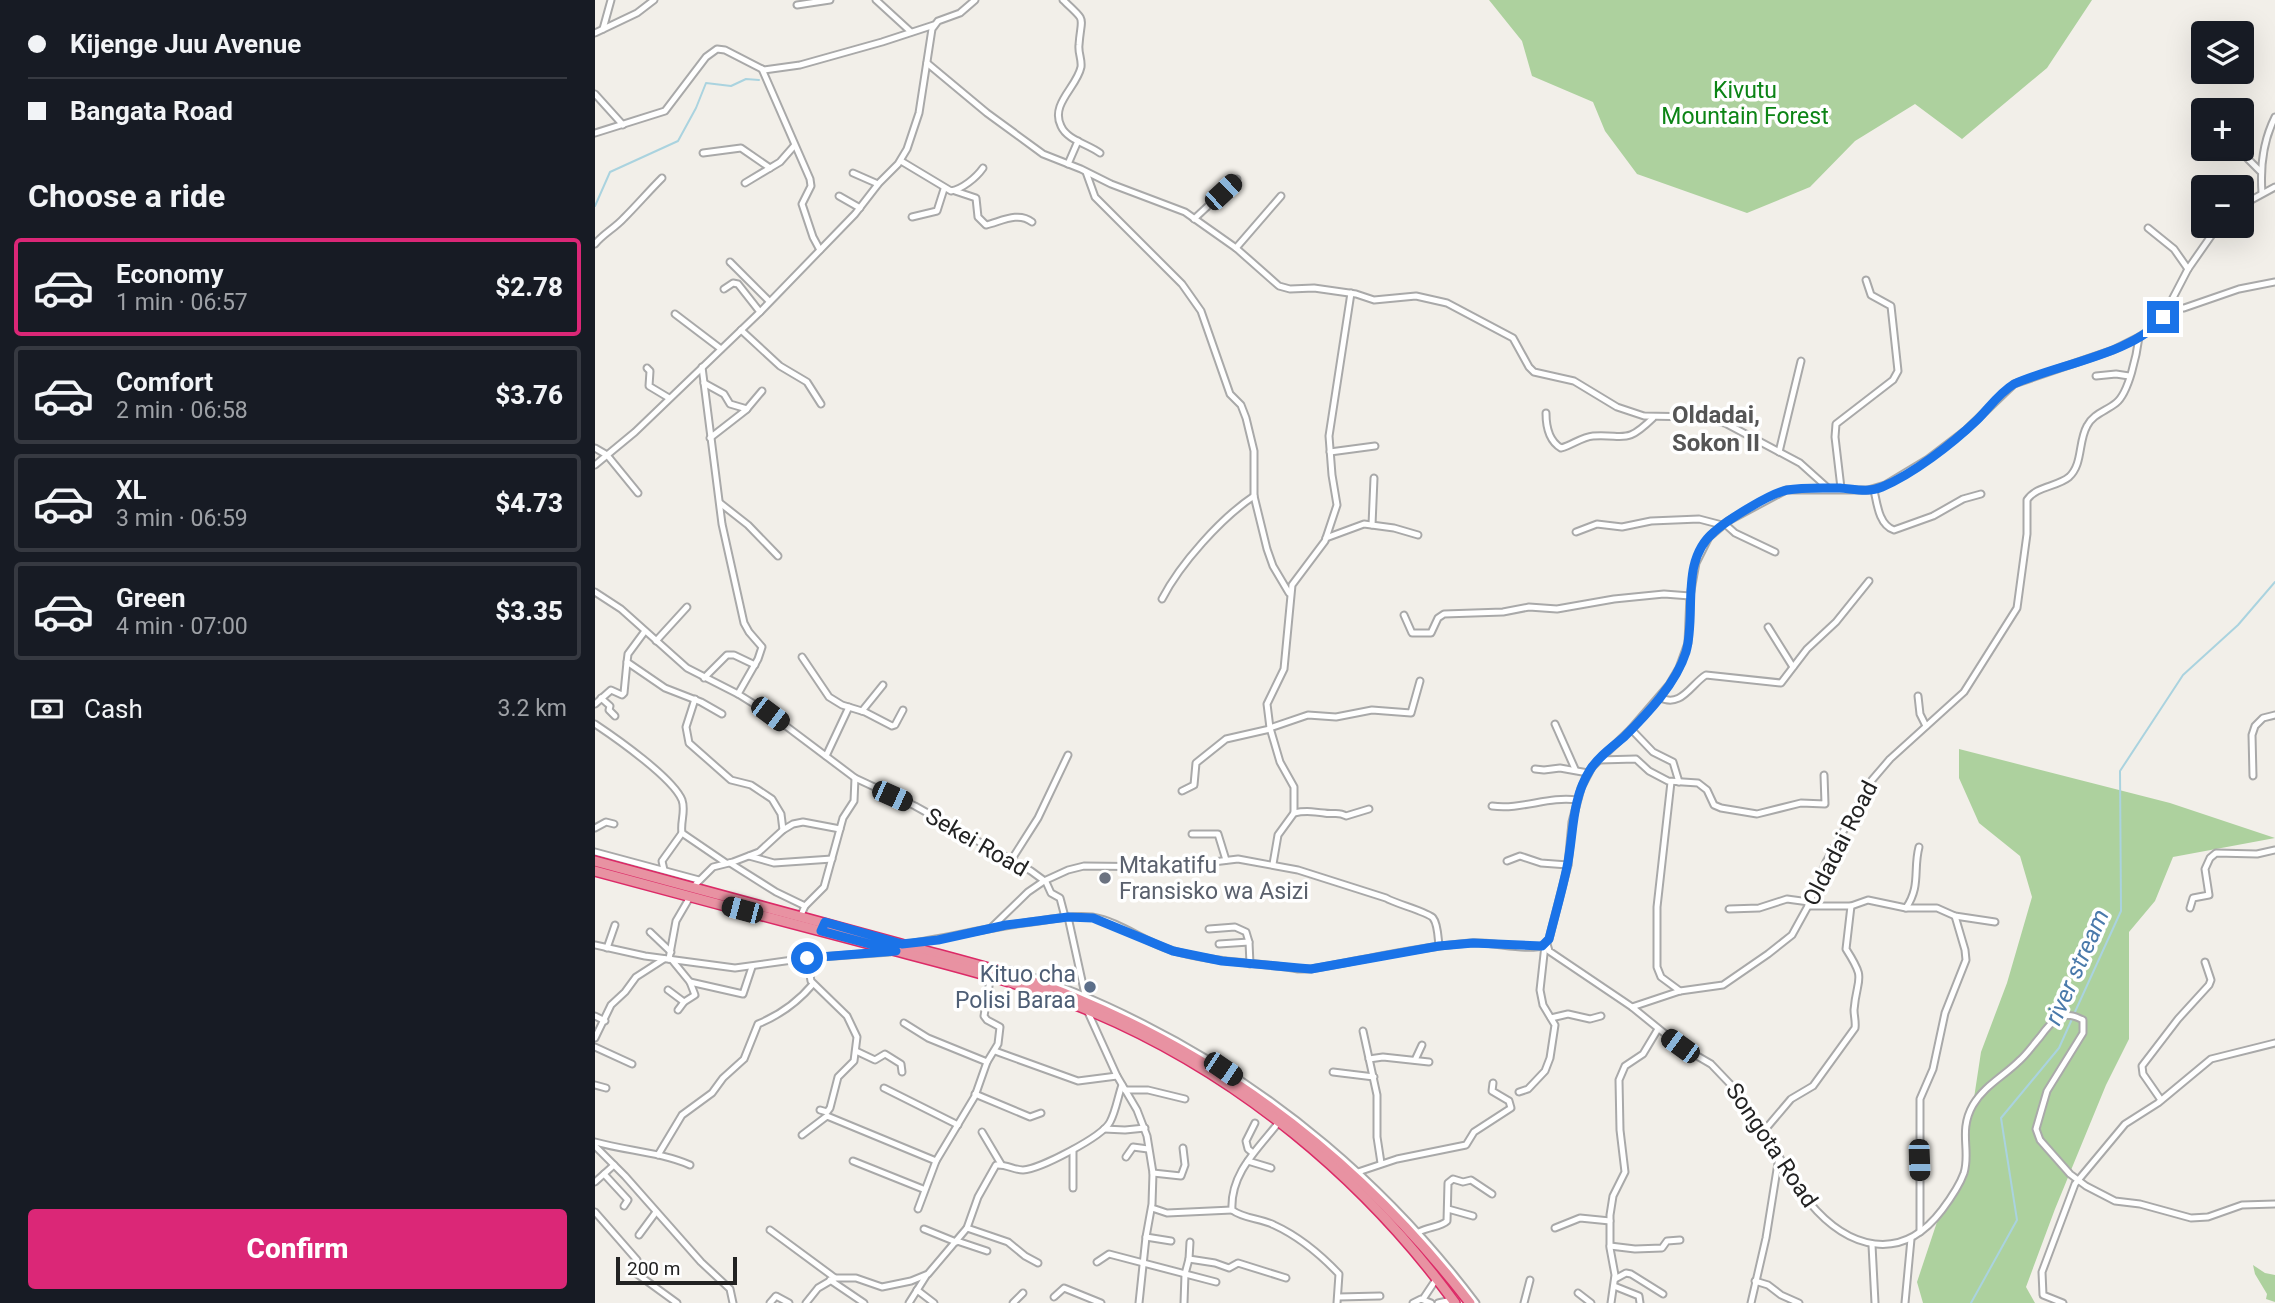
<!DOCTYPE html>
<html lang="en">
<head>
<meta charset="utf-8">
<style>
	body { margin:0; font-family:Roboto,sans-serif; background:#20242c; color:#f1f3f6; height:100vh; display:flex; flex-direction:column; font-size:26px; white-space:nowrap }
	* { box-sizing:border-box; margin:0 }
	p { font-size:23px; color:#9ea1a6 }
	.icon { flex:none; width:38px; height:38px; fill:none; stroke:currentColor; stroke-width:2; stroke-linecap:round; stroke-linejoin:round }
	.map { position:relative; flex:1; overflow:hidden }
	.panel { display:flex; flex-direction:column; background:#171b24; width:595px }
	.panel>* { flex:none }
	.banner { display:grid; align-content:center; height:154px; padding:0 28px; background:#171b24 }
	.fabs { position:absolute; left:1596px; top:21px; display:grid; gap:14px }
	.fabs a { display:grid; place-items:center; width:63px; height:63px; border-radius:7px; background:#171b24; box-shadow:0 7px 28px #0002; font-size:35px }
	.scale { position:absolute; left:21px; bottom:18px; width:121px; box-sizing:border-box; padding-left:7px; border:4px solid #222; border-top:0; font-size:19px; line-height:24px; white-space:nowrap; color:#222; -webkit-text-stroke:5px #fff; paint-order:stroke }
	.end { position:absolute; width:32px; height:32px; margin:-16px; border:9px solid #1a73e8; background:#fff; box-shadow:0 0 0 4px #fff }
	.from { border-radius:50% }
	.car { position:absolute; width:21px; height:42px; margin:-21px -10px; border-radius:9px; box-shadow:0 0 5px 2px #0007; background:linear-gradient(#222 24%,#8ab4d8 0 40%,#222 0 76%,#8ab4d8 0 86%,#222 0) }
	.banner b { display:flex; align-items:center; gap:24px; height:66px; font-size:26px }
	.banner b+b { border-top:2px solid #363941 }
	.banner i { width:18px; height:18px; background:#f1f3f6 }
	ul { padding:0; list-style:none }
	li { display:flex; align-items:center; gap:21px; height:98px; margin:0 14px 10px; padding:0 14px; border:4px solid #363941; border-radius:7px }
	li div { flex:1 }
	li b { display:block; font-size:26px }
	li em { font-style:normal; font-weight:800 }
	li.selected { border-color:#db2777 }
	li>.icon { width:63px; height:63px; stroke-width:1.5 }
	h2 { padding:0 28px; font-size:32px; line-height:84px }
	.pay { display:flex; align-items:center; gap:18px; height:77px; padding:0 28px; font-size:26px }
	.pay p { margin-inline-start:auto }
	.primary-button { display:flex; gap:14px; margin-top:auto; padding:14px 28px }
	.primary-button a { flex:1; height:80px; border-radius:7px; background:#db2777; color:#fff; font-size:28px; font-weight:800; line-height:80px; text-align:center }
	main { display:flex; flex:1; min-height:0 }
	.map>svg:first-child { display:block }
	.forest { fill:#add19e }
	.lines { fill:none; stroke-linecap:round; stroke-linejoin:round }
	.stream { stroke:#aad3df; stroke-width:2 }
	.minor-casing { stroke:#a9a9a9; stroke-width:9 }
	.highway-casing { stroke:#dc2a67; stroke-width:12 }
	.minor { stroke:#fff; stroke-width:5 }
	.highway { stroke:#e892a2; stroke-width:9 }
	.route { stroke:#1a73e8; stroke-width:9 }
	.worship-dot { fill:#6b7280; stroke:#fff; stroke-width:2.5 }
	.service-dot { fill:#5c6f8a; stroke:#fff; stroke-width:2.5 }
	.labels { text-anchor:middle; stroke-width:7; stroke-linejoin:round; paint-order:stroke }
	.park-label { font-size:23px; fill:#0c8416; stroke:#fff }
	.street-label { font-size:23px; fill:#222; stroke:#fff }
	.worship-label { font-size:23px; fill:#5b616d; stroke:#fff; text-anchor:start }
	.service-label { font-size:23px; fill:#4e5e75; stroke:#fff; text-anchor:end }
	.neighbourhood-label { font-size:24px; font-weight:bold; fill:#555; stroke:#fff }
	.water-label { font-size:24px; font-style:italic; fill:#4a7aab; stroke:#fff }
</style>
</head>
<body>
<main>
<section class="panel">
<div class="banner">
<b><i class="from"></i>Kijenge Juu Avenue</b>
<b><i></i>Bangata Road</b>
</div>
<h2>Choose a ride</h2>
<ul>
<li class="selected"><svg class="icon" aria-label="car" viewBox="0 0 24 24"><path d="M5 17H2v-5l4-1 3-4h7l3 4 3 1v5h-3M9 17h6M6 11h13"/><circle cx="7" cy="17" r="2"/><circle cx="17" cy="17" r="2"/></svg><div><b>Economy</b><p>1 min · 06:57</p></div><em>$2.78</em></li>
<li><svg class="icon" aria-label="car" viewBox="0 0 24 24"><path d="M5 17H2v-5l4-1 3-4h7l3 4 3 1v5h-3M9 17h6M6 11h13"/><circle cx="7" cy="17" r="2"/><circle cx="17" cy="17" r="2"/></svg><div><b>Comfort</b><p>2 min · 06:58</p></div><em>$3.76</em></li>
<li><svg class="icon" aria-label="car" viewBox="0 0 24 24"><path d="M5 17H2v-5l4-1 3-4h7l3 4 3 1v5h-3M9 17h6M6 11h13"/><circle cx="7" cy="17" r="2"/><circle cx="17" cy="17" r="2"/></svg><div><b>XL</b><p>3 min · 06:59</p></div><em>$4.73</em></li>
<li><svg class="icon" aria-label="car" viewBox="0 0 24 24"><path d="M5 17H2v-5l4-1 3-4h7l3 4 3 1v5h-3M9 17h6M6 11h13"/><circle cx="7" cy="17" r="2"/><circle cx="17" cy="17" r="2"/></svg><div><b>Green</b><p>4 min · 07:00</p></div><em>$3.35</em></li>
</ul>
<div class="pay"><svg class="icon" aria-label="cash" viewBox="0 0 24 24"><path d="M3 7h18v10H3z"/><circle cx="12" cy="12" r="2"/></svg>Cash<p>3.2 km</p></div>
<div class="primary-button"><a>Confirm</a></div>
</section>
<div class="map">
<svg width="1680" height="1303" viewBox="0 0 1680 1303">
	<rect width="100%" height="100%" fill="#f2efe9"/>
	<g class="forest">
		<path d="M894,0H1497L1452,68L1367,139L1320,104L1260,141L1215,187L1152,213L1042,174L1010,131L998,102L937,76L927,41Z"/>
		<path d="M1364,749L1575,803L1680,838L1578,857L1560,901L1534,932V1039L1511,1085L1460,1209L1431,1287L1440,1303H1328L1322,1282L1345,1213L1367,1177L1386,1052L1412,983L1437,897L1425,856L1384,823L1364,778Z"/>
		<path d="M1658,1265L1670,1273L1680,1275V1302L1671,1299L1672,1294L1660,1274Z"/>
	</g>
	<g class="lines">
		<g class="stream">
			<path d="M0,206L15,172L83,141L101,108L111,83L136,86L151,79L164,80"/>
			<path d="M1479,1014L1526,911L1525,771L1588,675L1643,625L1680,582"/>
			<path d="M1376,1303L1422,1220L1406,1118L1464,1048L1477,1019"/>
		</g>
		<g class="minor-casing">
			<g id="minor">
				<path d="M281,0L316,32"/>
				<path d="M468,0C493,23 486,15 484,45C483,53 487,59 486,67C482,87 455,104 466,126C472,140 493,144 505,153"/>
				<path d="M202,5L235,0"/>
				<path d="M8,29L16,0"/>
				<path d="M0,33L42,13L59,0"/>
				<path d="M332,63L392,113L448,154L486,169L516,184L590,212L641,248L684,286L695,289L719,288L761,294L779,300L821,296L852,303L918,338L934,367L939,372L979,381L1022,407L1049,416L1102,417L1130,423L1205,463L1234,489"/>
				<path d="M167,69L215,179L216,186L207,204L218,237L225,250"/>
				<path d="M0,94L28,125"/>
				<path d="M0,133L70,111L111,57L122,49L130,50L169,70L205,65L287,42L339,25"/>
				<path d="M1637,149L1647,153L1665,171"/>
				<path d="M108,153L146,148L175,168"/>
				<path d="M306,161L356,191C367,189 381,178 388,168"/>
				<path d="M473,164L483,141"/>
				<path d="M491,172L500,197L587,284L606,311L635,394L646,405L651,418L659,451V496L672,549L678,566L694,593"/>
				<path d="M258,173L283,184"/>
				<path d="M150,183L185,162L199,146"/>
				<path d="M360,191L381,198L383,217L391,225C405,222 423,211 437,222"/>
				<path d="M1667,193C1665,166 1668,141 1680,117"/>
				<path d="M244,196L265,208"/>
				<path d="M1647,205L1680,187"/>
				<path d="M317,217L342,211L349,189"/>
				<path d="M599,219L642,179"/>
				<path d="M1553,228L1579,249L1593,269"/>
				<path d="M0,244C8,234 20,228 29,218C42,205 54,191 67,178"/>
				<path d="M641,248L686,196"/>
				<path d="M135,262L174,301"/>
				<path d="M129,289L138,283L143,284L165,312"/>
				<path d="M1573,309L1589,308L1644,289L1680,282"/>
				<path d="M80,314L126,349"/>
				<path d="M146,330L185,366L212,382L226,404"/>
				<path d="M107,367L127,524L149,623L154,632L167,647L163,659L143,694"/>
				<path d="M52,368L55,371L54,386L74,398"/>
				<path d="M1501,376L1521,374L1534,376"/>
				<path d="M109,383L129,394L135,404L152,409"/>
				<path d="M951,413C951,427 954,441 966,448C977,445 987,437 998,436C1031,434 1030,445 1058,418"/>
				<path d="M115,438L151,410L167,391"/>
				<path d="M0,448L12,455L43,493"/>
				<path d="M735,452L780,446"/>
				<path d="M1184,452L1206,361"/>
				<path d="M0,465L40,432L165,312L260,214L284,183L303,164L312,149L324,113L337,29L343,21L365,13L380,0"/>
				<path d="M1246,488L1240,437L1241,424L1298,380L1303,371L1296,306L1276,295L1271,280"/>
				<path d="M1279,490C1282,504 1284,525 1299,530L1338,516L1368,499L1386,494"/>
				<path d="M125,503L153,525L183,556"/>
				<path d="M1130,524L1140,533L1180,552"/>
				<path d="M777,525L779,478"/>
				<path d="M981,532L1002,524L1027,527L1056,521L1104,519L1127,525"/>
				<path d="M731,538L769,524L799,528L823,535"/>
				<path d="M0,592L26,609L92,668L143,694L175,714L260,778L320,806L436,871L451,882L456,893L465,898L470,917"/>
				<path d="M567,599C585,564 626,518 659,496"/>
				<path d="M809,615L817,633H836L843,618L849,614L908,612L934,607L962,609L1019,599L1069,594L1095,596"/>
				<path d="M1173,627L1198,667"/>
				<path d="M50,631L33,654L32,662L70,688L106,702L127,714"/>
				<path d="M61,641L92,607"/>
				<path d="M207,657L234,697L247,705L270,712L297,726L300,725L308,710"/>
				<path d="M109,678L132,655H139L160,665"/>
				<path d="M1323,696L1325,714L1331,726"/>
				<path d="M1064,697C1086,709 1096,684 1111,675L1186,683L1212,649L1241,622L1274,581"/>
				<path d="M6,698L15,706L14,710L20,716"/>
				<path d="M100,699L91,727L94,743L136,780L156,785L177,799L186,814L188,830"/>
				<path d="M0,704L16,690L27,695L29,693L32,662"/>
				<path d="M267,711L288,685"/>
				<path d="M0,724C21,738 78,778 87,800C91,811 85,822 87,833L131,863"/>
				<path d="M960,724L980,769"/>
				<path d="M675,728L713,715L741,717L777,710L816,713L825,681"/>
				<path d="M1036,729L1058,752L1078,762L1084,782"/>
				<path d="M231,756L254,707"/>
				<path d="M1004,760L1041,759L1054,771L1073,781L1103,783L1112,790L1119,805L1126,808L1162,814L1206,803L1230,804L1229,775"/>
				<path d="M940,769L949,770L965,768L993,773"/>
				<path d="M1658,776L1657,735L1660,726L1668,718L1680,715"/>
				<path d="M1076,782L1062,907V967L1066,977L1085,991"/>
				<path d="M587,791L599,785L601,763L631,739L675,729"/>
				<path d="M897,806C927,810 953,796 982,800"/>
				<path d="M699,813C713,810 716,812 729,813C739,815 743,811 751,816L774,809"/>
				<path d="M0,828L11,822L19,824"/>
				<path d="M597,834H623L631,860"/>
				<path d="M0,852L104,880"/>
				<path d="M154,856L179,863L237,859"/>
				<path d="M417,859L443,818L473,755"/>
				<path d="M912,861L925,856L946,863L973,865"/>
				<path d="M135,863L181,892L210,906"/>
				<path d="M678,864L683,835L699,813V787L685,762L675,728L672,704L689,669L697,585L730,541L742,505L737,475L734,436L756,293"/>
				<path d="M69,870L67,861L87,833"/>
				<path d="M98,887L118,867L138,862L164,852L188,830L198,824L208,822L245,829"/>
				<path d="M1213,906H1256L1273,900L1311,908C1326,886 1318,870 1324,847"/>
				<path d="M1311,908H1342L1360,916L1400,922"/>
				<path d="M1595,908L1598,898L1614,895L1610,869L1615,858L1621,853L1662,854L1680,850"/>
				<path d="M1134,909L1164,908L1192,899L1214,902"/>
				<path d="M206,915L210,906L229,887L248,818L259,801L260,778"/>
				<path d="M473,917L491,999"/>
				<path d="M397,927L433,892L449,881L473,870L489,866L577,867L643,859L703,870L791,898C801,904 833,912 838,918C843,924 843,938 844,946"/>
				<path d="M614,929L640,927L651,932L654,942L655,964"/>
				<path d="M55,932L76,952"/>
				<path d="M312,944C356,937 400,926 444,921C461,918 480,915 497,917C526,922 549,942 576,950C618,963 661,962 703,969H716C769,960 822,947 875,943C897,941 931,952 950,945"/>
				<path d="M624,944L654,942"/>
				<path d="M952,944L954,951L1037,1007L1085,1046L1116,1064L1138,1087L1214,1202C1253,1249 1306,1264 1347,1210C1356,1198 1364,1187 1369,1173C1376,1151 1363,1131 1378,1105C1389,1086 1409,1076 1424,1061C1432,1054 1438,1045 1445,1037C1450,1030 1456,1022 1463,1018C1472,1013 1480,1016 1488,1020V1033L1452,1091L1441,1129L1445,1140L1475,1174L1491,1186L1520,1201L1545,1204L1596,1218L1613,1217L1647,1205L1680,1204"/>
				<path d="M0,945L50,956L140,968L212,958L295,952"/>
				<path d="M12,948L20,925"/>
				<path d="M212,958L216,981L252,1016L262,1037L259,1061L243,1077L235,1108L232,1112L225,1110"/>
				<path d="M74,959L81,921L95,897"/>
				<path d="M77,960L95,982L100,995L89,1002L83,1010"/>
				<path d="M415,970C462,983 506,1002 549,1024C680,1090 793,1186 881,1303"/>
				<path d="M95,982L148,994L157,967"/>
				<path d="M73,990L89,1002"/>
				<path d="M1037,1007L1085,991L1128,985L1173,954L1197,935L1213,906L1231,862L1277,780L1295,759L1369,692L1422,608L1432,534V500C1441,486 1462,487 1474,477C1488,464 1483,442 1492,426C1498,414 1511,411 1521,403C1534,393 1542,353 1544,337"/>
				<path d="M492,1010L522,1076L542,1110L552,1136L558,1173L557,1204L551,1237L544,1303"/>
				<path d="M0,1016L10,1021"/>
				<path d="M956,1018L973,1014L995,1019L1006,1016"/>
				<path d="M309,1023L333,1038L392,1062"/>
				<path d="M768,1031L782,1095V1137L786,1163"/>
				<path d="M0,1038L16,1005L30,992L41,977L69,959"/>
				<path d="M0,1047L37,1064"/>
				<path d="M261,1051L280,1060L290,1054L306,1064L307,1072"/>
				<path d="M400,1051L483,1081L522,1076"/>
				<path d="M774,1059L788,1057L834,1062"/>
				<path d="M820,1060L827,1045"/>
				<path d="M738,1072L779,1077"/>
				<path d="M0,1085L11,1088"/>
				<path d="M289,1088L363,1125"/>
				<path d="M530,1090H553L590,1099"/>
				<path d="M924,1092L933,1089L950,1071L955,1058L960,1025L948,1005L945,990L950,945L954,939L973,865L977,822L986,788L997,767L1036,729L1074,685L1084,668L1093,643L1095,596L1101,563L1114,537L1133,521L1191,490H1273L1290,485L1333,459L1371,430L1419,384L1518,350L1544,337L1558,328L1568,317L1593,269L1623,226"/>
				<path d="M380,1094L435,1117L446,1113"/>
				<path d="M1566,1100L1548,1074L1547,1066L1583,1019L1614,985L1616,980L1610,962"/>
				<path d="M684,1122C663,1149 635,1173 637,1210C649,1219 665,1218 679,1225C703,1236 726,1255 744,1274L742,1303"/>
				<path d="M509,1129L530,1130L550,1128"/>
				<path d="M387,1132L406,1164"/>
				<path d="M1168,1132L1196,1099L1218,1086L1260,1028C1261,1022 1259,1016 1259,1010C1262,975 1272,982 1251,949L1256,906"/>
				<path d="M207,1135L232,1116L341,1161"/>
				<path d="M0,1142C32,1151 65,1152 95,1165"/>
				<path d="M0,1146L30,1176L106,1262L135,1289L138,1303"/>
				<path d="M658,1153L653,1149L651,1141L660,1123"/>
				<path d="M63,1155L87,1115L117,1093L128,1078L149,1059L163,1024C185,1015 202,1003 218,984"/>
				<path d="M531,1157L538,1147L553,1149"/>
				<path d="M258,1161L328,1189"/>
				<path d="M653,1161L676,1168"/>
				<path d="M763,1172L802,1159L871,1145L879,1132L916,1108L914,1101L897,1091L898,1083"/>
				<path d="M558,1173L586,1176L590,1165L588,1148"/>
				<path d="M9,1174L33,1200L29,1206"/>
				<path d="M0,1182L19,1165"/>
				<path d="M478,1188V1150"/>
				<path d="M557,1208L572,1213L637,1210"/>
				<path d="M323,1209L341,1161L380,1096L392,1062L403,1044L405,1027L392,1020L389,1016L395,980"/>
				<path d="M853,1209L878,1216"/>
				<path d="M0,1212L42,1260L38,1271L82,1303"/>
				<path d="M372,1228L413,1242L430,1256L443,1263"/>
				<path d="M960,1228L985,1218L1015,1221"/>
				<path d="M329,1229L361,1242"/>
				<path d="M175,1230L240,1278"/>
				<path d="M824,1232C833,1227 846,1227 852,1221L853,1183L858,1179L868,1182L876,1180L897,1194"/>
				<path d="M1325,1232V1099L1338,1069L1350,1013L1371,960L1370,950L1360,916"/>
				<path d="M44,1235L61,1212"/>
				<path d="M551,1237L576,1241"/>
				<path d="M362,1241L392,1251"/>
				<path d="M1277,1245L1280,1303"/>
				<path d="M1015,1246L1040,1249L1067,1248L1072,1241L1085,1240"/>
				<path d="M594,1259L620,1263L634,1268L643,1263L691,1278"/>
				<path d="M502,1262L514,1254L621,1282"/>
				<path d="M1020,1279L1031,1273L1036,1274L1068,1294"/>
				<path d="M235,1280L269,1303"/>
				<path d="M1160,1281L1173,1285L1186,1295L1204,1303"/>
				<path d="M1019,1286L1044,1296L1045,1303"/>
				<path d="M322,1290L339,1303"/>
				<path d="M983,1293L996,1303"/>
				<path d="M459,1297L469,1288L506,1303"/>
				<path d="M743,1297L785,1296"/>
				<path d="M828,1299L842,1278"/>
				<path d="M175,1303L181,1296L194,1303"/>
				<path d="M211,1303L223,1288L240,1278H261L287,1287L316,1281L333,1274L372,1228L383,1197L401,1165C411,1164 419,1170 428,1170C445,1169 507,1137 515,1122C521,1111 523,1096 527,1085"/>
				<path d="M314,1303L331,1276"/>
				<path d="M418,1303L428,1293"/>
				<path d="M589,1303L590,1274L594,1259L595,1242"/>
				<path d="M818,1303L826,1299L836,1303"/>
				<path d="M843,1303L857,1300"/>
				<path d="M929,1303L935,1280"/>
				<path d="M1016,1303L1020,1275L1015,1248V1215L1018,1196L1030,1172L1025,1130L1024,1080L1030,1066L1048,1054L1063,1029"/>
				<path d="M1156,1303L1171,1238L1184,1157"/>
				<path d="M1310,1303L1316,1239"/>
				<path d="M1468,1303L1448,1295L1447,1272L1480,1184L1530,1124L1563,1103L1616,1059L1680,1043"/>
			</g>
		</g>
		<g class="highway-casing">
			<g id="highway">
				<path d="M0,861C102,888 204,916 306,944C365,961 426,974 483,999C640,1065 771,1168 875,1303"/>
				<path d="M0,871C95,897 191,922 286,947C358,966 429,983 498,1012C642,1073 768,1177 860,1303"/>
			</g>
		</g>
		<use href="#minor" class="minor"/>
		<use href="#highway" class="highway"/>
	</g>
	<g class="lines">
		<path class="route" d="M212,958L301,951L226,931L230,922L307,944L343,940L411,925L473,917L498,918L578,951L627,961L704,968L716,969L844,946L878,943L947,946L954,939C960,915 967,891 972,867C979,834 976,800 995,770C1003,757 1017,747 1029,737C1052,714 1081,684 1091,652C1102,614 1084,561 1119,532C1132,520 1176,493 1192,490C1208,487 1229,488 1245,488C1259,489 1273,493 1287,487C1318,474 1357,444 1382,420C1394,408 1404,393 1419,384C1460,365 1542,353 1568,317"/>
	</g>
	<circle class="worship-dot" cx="510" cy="878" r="7"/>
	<circle class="service-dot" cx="495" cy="987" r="7"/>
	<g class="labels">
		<g class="park-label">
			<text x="1150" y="98">Kivutu<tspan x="1150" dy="26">Mountain Forest</tspan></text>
		</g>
		<g class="street-label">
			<text transform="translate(382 842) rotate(30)" y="8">Sekei Road</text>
			<text transform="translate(1245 843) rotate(-63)" y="8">Oldadai Road</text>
			<text transform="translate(1177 1145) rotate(56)" y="8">Songota Road</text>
		</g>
		<g class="worship-label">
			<text x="524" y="873">Mtakatifu<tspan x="524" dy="26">Fransisko wa Asizi</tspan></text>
		</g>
		<g class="service-label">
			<text x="481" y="982">Kituo cha<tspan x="481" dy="26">Polisi Baraa</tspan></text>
		</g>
		<g class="neighbourhood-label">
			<text x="1121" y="423">Oldadai,<tspan x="1121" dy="28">Sokon II</tspan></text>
		</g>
		<g class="water-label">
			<text transform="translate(1482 967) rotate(-66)" y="8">river stream</text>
		</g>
	</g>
</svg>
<div class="fabs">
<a><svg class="icon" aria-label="layers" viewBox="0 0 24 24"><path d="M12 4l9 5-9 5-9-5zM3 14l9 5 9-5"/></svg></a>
<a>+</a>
<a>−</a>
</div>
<div class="scale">200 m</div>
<i class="end from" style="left:212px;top:958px"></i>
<i class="end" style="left:1568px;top:317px"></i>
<i class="car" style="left:628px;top:192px;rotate:47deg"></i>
<i class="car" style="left:175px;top:714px;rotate:127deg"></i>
<i class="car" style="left:297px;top:796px;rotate:114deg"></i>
<i class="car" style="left:147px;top:910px;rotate:285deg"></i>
<i class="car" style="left:1085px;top:1046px;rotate:306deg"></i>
<i class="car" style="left:628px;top:1069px;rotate:124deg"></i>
<i class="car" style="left:1324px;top:1160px;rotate:178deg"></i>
</div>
</main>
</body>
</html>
